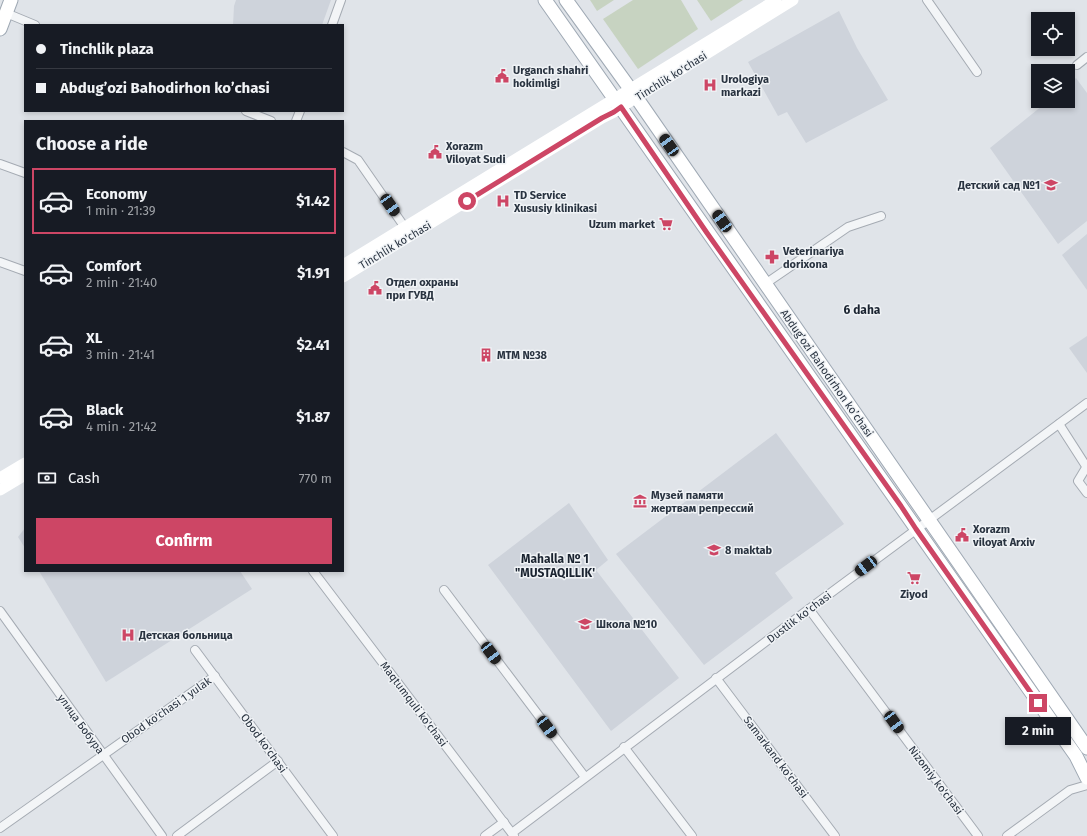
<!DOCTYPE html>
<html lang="en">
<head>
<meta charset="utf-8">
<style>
	body { margin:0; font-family:"Fira Sans",sans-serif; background:#242831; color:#f1f3f6; height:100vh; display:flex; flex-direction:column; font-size:15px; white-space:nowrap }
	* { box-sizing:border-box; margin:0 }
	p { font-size:13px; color:#9ea1a6 }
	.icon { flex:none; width:22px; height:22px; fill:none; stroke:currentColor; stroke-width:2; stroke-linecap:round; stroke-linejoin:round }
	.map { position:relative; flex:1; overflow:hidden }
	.side { position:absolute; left:24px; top:120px; width:320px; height:452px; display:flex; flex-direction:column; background:#171b24; border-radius:0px; box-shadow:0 2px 6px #0003 }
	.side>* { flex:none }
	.top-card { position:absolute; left:24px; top:24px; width:320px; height:88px; border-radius:0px; box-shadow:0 2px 6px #0003; display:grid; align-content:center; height:88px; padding:0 12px; background:#171b24 }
	.buttons { position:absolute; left:1031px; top:12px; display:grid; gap:8px }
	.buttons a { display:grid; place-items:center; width:44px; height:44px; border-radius:0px; background:#171b24; box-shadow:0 2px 6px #0003; font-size:20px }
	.end { position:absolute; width:18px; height:18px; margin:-9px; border:5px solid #cd4665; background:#fff; box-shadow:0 0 0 2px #fff }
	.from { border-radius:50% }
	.bubble { position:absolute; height:28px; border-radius:0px; background:#171b24; box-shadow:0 2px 6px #0003; font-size:13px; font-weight:700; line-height:28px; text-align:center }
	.car { position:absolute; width:12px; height:24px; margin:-12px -6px; border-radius:5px; box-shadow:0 0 3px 1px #0007; background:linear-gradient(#222 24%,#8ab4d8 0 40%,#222 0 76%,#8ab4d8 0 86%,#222 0) }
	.top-card b { display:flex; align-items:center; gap:14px; height:38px; font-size:15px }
	.top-card b+b { border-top:1px solid #363941 }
	.top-card i { width:10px; height:10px; background:#f1f3f6 }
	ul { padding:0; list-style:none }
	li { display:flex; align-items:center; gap:12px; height:66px; margin:0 8px 6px; padding:0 4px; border:2px solid transparent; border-radius:0px }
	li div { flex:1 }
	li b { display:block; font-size:15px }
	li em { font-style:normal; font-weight:700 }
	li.on { border-color:#cd4665 }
	li>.icon { width:36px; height:36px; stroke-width:1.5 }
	h2 { padding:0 12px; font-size:18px; line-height:48px }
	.pay { display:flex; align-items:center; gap:10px; height:44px; padding:0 12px; font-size:15px }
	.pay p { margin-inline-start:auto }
	.cta { display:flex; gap:8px; margin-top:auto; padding:8px 12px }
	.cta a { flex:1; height:46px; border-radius:0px; background:#cd4665; color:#fff; font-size:16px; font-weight:700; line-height:46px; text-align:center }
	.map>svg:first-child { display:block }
	.built { fill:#ced3db }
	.green { fill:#c7d3c1 }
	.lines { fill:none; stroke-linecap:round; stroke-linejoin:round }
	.street-casing { stroke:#a5abb3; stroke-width:10 }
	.primary-casing { stroke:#9fa9b4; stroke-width:15 }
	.street { stroke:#f3f5f7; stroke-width:8 }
	.secondary { stroke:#fff; stroke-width:11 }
	.primary { stroke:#fff; stroke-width:13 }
	.route { stroke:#cd4665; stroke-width:5 }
	.labels { text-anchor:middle; stroke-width:3; stroke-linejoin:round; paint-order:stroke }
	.poi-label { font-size:11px; font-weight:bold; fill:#293340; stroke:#f0f3f6; text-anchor:start }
	.street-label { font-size:11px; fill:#293340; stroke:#f0f3f6 }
	.neighbourhood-label { font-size:12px; font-weight:bold; fill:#1b2431; stroke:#f0f3f6 }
</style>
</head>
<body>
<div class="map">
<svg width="1087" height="836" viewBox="0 0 1087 836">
	<rect width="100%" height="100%" fill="#e0e4e9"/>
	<g class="built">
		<path d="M236,0H331L322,25H233L234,6Z"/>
		<path d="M839,11L857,48L888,100L806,143L787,112L778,116L748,62Z"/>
		<path d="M1076,78L1087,93V221L1058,244L990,148L1048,101H1068V85Z"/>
		<path d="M1087,234V290L1062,255Z"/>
		<path d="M1087,336V373L1069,348Z"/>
		<path d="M776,433L844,524L775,573L793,598L704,665L616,554Z"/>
		<path d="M569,503L608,560L596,570L679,678L611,731L488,565Z"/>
		<path d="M25,528V548L18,537Z"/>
		<path d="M39,571H240L252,589L106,682Z"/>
	</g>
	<g class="green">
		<path d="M590,0H614L597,11Z"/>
		<path d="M633,0H681L698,29L638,69L603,19Z"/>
		<path d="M697,0H743L711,21Z"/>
	</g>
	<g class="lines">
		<g class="street-casing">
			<g id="street">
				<path d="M927,0L977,72"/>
				<path d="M6,13L35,25"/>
				<path d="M332,25L341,0"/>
				<path d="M1077,65L1087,57"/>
				<path d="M246,111L271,121"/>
				<path d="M296,121L300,111"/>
				<path d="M343,152L358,160L408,232"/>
				<path d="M0,164L25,173"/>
				<path d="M0,262L25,271"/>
				<path d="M765,284L848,227L881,216"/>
				<path d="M1059,424L1086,466"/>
				<path d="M1087,466L1078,481L1087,493"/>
				<path d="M313,571L514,836"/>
				<path d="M444,590L585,777"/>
				<path d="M809,609L978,836"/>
				<path d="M0,611L162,836"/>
				<path d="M195,650L333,836"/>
				<path d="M716,678L835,836"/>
				<path d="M624,747L692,836"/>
				<path d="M0,828L215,676"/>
				<path d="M512,833L809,609L1087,403"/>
				<path d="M177,836L278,761"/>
				<path d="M485,836L504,822"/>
				<path d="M1007,836L1070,790L1087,785"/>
			</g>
		</g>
		<g class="primary-casing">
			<g id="primary">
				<path d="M545,0L1076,756L1087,778"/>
				<path d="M566,0L636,97L1087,748"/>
				<path d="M0,29L11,0"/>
			</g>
		</g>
		<use href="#street" class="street"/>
		<g class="secondary">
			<path d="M343,265L776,0"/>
			<path d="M343,277L602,118L614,112L621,107L793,0"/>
			<path d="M0,478L25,463"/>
			<path d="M0,490L25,475"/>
		</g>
		<use href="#primary" class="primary"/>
	</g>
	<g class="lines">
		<path class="route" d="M467,201L602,118L614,112L621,107L707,233L901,506L916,529L1038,703"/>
	</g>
	<defs>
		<g id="civic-bare" transform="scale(1.08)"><path d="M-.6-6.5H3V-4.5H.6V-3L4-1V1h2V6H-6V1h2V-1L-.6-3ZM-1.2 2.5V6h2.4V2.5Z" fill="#cd4665" stroke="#f0f3f6" stroke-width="2.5" paint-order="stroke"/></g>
		<g id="hospital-bare" transform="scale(1.08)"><path d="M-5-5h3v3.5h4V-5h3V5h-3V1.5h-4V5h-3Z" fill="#cd4665" stroke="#f0f3f6" stroke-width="2.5" paint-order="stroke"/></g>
		<g id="school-bare" transform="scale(1.08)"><path d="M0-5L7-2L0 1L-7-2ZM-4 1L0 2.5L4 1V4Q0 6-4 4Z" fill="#cd4665" stroke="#f0f3f6" stroke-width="2.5" paint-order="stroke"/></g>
		<g id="supermarket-bare" transform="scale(1.08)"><path d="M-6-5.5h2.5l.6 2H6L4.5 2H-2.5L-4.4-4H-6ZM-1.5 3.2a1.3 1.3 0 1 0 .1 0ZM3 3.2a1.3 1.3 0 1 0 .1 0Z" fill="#cd4665" stroke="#f0f3f6" stroke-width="2.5" paint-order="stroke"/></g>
		<g id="pharmacy-bare" transform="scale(1.08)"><path d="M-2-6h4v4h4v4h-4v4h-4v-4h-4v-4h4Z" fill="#cd4665" stroke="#f0f3f6" stroke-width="2.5" paint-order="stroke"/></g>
		<g id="building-bare" transform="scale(1.08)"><path d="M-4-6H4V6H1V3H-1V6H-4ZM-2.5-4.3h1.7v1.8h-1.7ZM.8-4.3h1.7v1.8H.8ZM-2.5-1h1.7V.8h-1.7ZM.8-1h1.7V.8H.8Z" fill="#cd4665" stroke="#f0f3f6" stroke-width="2.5" paint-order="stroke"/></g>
		<g id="museum-bare" transform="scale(1.08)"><path d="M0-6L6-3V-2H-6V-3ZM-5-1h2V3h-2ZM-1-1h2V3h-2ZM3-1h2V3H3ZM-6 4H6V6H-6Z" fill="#cd4665" stroke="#f0f3f6" stroke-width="2.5" paint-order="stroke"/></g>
	</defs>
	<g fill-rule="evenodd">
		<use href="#civic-bare" x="502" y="76"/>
		<use href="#hospital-bare" x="710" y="85"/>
		<use href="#civic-bare" x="435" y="152"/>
		<use href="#school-bare" x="1051" y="185"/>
		<use href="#hospital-bare" x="503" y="201"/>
		<use href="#supermarket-bare" x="666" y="224"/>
		<use href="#pharmacy-bare" x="772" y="257"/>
		<use href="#civic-bare" x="375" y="288"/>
		<use href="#building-bare" x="486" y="355"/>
		<use href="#museum-bare" x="640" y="501"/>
		<use href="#civic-bare" x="962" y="535"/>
		<use href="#school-bare" x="714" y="550"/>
		<use href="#supermarket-bare" x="914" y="578"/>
		<use href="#school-bare" x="585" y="624"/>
		<use href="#hospital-bare" x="128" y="635"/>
	</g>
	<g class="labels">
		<g class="poi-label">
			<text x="513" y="74">Urganch shahri<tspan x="513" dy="13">hokimligi</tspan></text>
			<text x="721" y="83">Urologiya<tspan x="721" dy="13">markazi</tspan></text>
			<text x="446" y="150">Xorazm<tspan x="446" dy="13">Viloyat Sudi</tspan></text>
			<text x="1040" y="189" text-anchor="end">Детский сад №1</text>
			<text x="514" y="199">TD Service<tspan x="514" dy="13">Xususiy klinikasi</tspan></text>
			<text x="655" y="228" text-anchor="end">Uzum market</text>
			<text x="783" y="255">Veterinariya<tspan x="783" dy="13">dorixona</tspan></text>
			<text x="386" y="286">Отдел охраны<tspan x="386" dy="13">при ГУВД</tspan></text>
			<text x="497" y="359">МТМ №38</text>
			<text x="651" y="499">Музей памяти<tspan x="651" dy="13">жертвам репрессий</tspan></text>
			<text x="973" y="533">Xorazm<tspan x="973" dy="13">viloyat Arxiv</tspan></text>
			<text x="725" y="554">8 maktab</text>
			<text x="914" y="598" text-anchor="middle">Ziyod</text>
			<text x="596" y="628">Школа №10</text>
			<text x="139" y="639">Детская больница</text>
		</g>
		<g class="street-label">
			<text transform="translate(671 76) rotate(-32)" y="4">Tinchlik ko'chasi</text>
			<text transform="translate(395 245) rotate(-31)" y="4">Tinchlik ko'chasi</text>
			<text transform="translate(827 373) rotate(55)" y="4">Abdug’ozi Bahodirhon ko’chasi</text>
			<text transform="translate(799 617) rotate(-37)" y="4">Dustlik ko'chasi</text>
			<text transform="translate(414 704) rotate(53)" y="4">Maqtumquli ko'chasi</text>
			<text transform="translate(166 710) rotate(-35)" y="4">Obod ko'chasi 1 yulak</text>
			<text transform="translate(81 724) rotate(54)" y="4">улица Бобура</text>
			<text transform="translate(264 743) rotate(54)" y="4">Obod ko'chasi</text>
			<text transform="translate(776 757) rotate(53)" y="4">Samarkand ko'chasi</text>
			<text transform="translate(936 780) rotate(53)" y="4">Nizomiy ko'chasi</text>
		</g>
		<g class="neighbourhood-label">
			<text x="862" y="314">6 daha</text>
			<text x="555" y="563">Mahalla № 1<tspan x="555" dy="14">"MUSTAQILLIK'</tspan></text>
		</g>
	</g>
</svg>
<div class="buttons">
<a><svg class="icon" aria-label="locate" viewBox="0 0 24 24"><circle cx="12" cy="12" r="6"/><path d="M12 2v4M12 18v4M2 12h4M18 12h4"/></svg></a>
<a><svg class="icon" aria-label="layers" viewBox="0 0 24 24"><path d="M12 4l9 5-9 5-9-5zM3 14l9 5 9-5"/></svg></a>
</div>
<i class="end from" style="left:467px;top:201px"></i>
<i class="end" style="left:1038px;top:703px"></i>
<div class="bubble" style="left:1005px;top:717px;width:66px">2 min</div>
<i class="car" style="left:669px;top:145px;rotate:325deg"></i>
<i class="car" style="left:390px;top:205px;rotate:145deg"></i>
<i class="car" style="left:722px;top:221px;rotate:325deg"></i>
<i class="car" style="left:866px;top:566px;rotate:233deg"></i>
<i class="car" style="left:491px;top:653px;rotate:143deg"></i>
<i class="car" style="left:894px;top:722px;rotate:144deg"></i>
<i class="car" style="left:547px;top:727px;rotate:143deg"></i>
<div class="top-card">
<b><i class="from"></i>Tinchlik plaza</b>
<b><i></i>Abdug’ozi Bahodirhon ko’chasi</b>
</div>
<section class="side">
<h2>Choose a ride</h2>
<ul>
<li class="on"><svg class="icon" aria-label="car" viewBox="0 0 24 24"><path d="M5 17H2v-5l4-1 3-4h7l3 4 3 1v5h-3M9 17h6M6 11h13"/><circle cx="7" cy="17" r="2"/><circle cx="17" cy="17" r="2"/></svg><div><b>Economy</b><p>1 min · 21:39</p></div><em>$1.42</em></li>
<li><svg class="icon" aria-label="car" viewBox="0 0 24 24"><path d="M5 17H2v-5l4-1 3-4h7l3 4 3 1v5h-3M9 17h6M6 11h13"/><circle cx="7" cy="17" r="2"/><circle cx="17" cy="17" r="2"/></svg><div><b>Comfort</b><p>2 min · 21:40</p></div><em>$1.91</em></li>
<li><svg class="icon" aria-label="car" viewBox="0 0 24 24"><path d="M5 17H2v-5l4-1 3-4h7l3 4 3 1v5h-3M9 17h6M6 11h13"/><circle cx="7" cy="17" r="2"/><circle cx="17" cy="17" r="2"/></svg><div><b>XL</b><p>3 min · 21:41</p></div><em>$2.41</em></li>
<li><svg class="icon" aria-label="car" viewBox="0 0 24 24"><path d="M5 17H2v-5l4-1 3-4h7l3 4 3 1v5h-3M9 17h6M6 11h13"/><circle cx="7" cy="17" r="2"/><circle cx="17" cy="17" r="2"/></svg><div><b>Black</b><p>4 min · 21:42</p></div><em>$1.87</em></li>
</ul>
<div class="pay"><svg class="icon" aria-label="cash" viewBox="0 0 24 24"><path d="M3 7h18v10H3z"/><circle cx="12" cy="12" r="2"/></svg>Cash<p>770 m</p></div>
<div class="cta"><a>Confirm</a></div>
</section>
</div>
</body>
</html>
